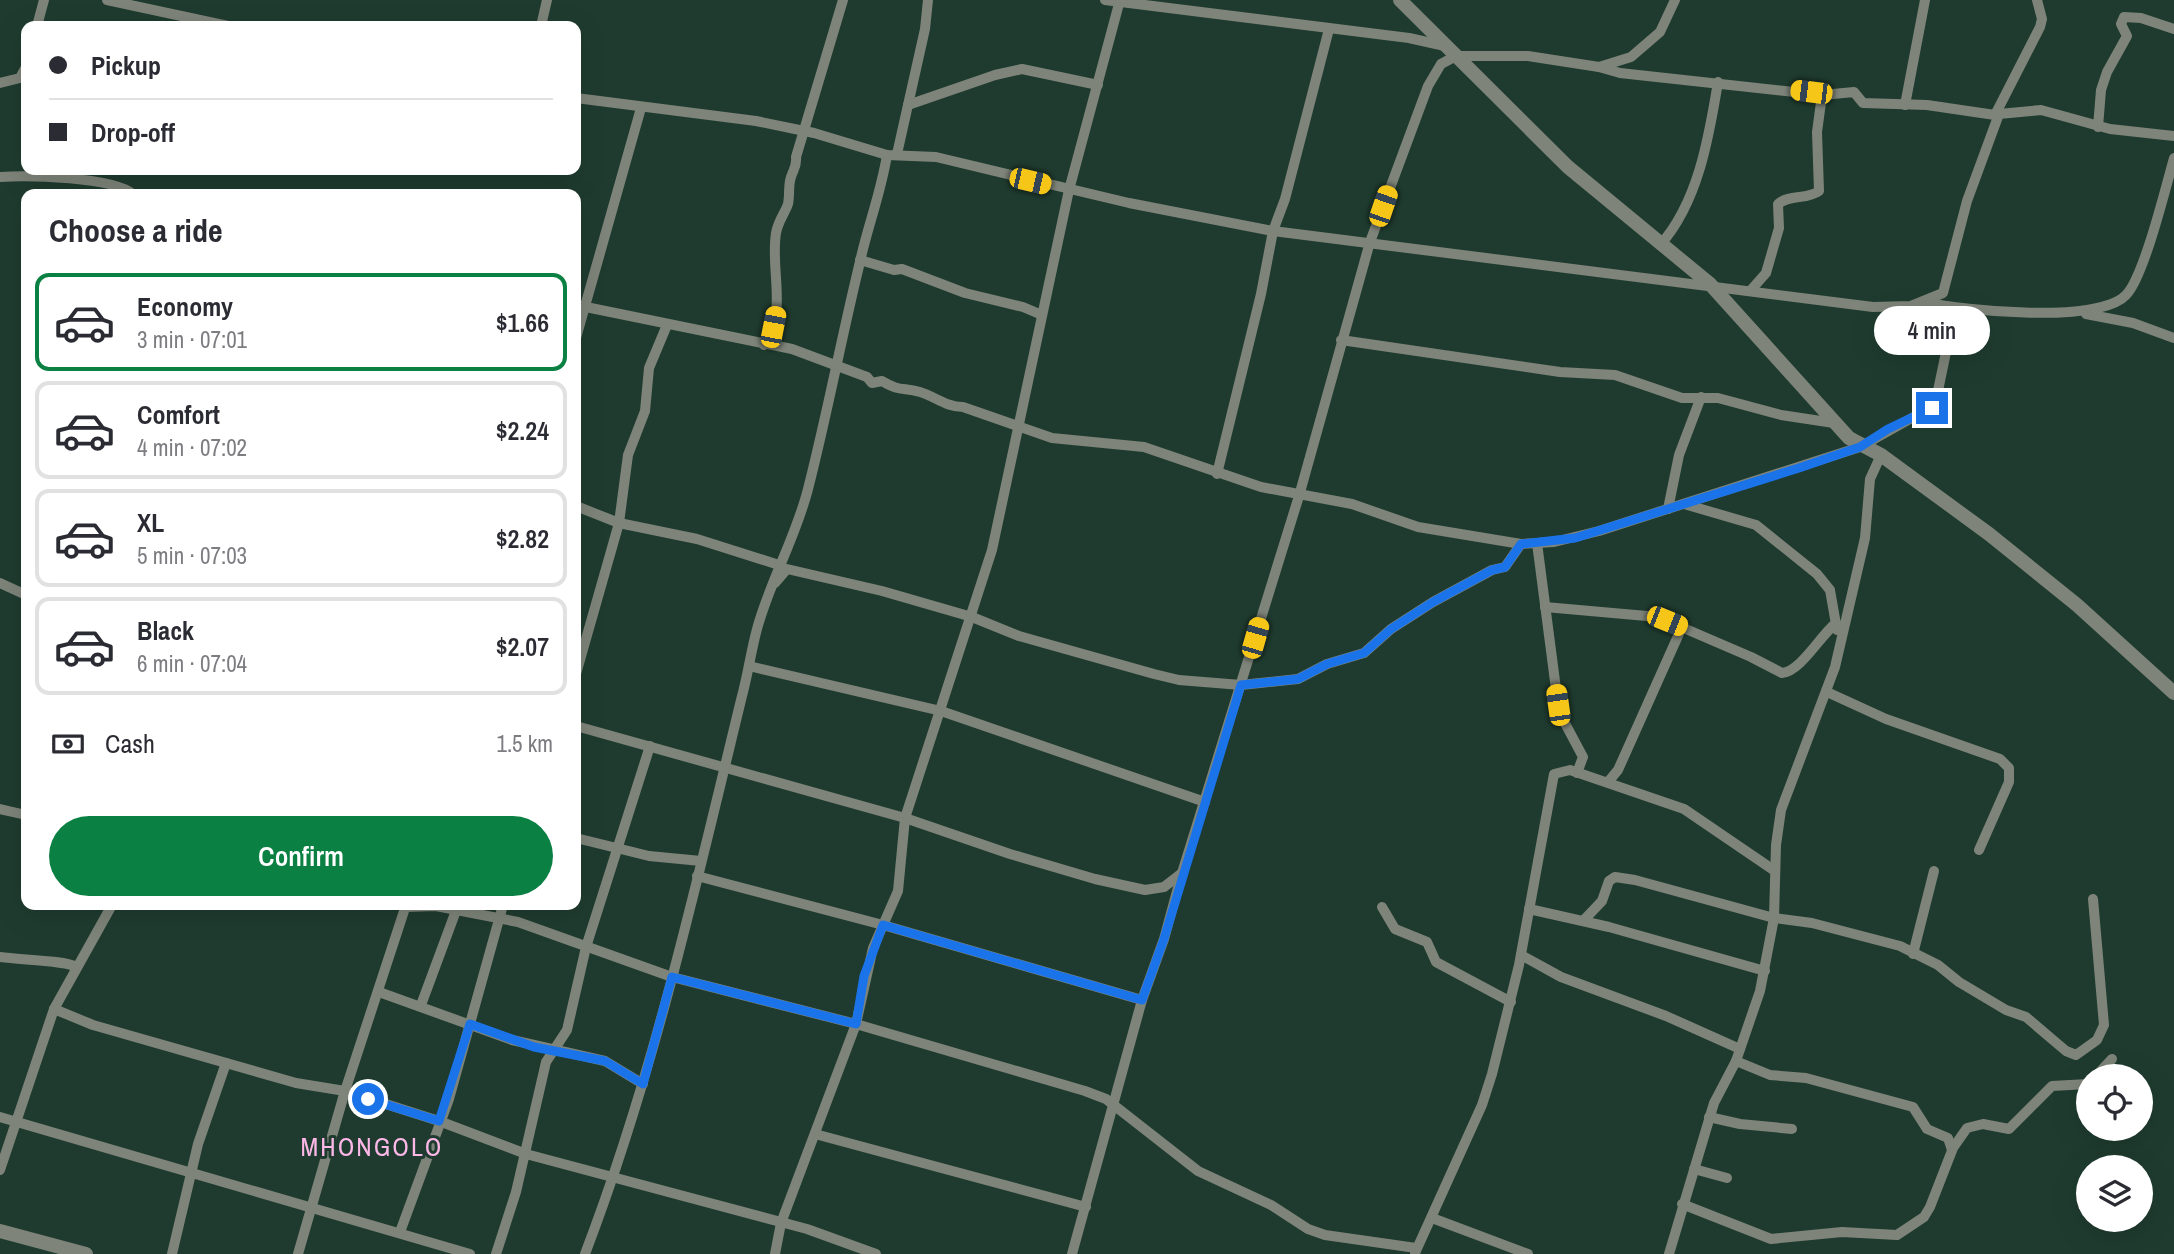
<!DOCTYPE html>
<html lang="en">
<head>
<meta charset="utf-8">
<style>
	body { margin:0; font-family:"Archivo Narrow",sans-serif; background:#f2f2f3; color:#2b2b33; height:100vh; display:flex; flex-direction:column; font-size:26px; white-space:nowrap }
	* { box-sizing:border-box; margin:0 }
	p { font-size:23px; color:#7c7c81 }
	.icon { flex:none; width:38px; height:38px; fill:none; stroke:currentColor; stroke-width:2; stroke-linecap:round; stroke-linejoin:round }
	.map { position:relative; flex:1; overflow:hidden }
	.panel { position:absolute; left:21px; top:189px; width:560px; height:721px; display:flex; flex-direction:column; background:#fff; border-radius:14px; box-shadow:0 7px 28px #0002 }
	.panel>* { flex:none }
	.top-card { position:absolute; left:21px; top:21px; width:560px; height:154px; border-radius:14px; box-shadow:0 7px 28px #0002; display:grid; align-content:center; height:154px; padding:0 28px; background:#fff }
	.buttons { position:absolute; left:2076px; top:1064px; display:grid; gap:14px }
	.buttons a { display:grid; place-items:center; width:77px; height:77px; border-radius:50%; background:#fff; box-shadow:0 7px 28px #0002; font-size:35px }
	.end { position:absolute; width:32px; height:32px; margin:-16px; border:9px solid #1a73e8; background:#fff; box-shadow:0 0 0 4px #fff }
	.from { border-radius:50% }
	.bubble { position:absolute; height:49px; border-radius:24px; background:#fff; box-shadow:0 7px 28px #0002; font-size:23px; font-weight:600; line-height:49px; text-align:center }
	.car { position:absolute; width:21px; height:42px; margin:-21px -10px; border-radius:9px; box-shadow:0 0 5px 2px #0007; background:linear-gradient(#f5c518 24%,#345 0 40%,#f5c518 0 76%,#345 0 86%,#f5c518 0) }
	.top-card b { display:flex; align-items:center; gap:24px; height:66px; font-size:26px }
	.top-card b+b { border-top:2px solid #e1e1e2 }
	.top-card i { width:18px; height:18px; background:#2b2b33 }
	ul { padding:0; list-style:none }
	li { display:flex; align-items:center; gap:21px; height:98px; margin:0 14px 10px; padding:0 14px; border:4px solid #e1e1e2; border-radius:14px }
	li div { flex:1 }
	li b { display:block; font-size:26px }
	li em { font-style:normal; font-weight:600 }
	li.active { border-color:#0b8043 }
	li>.icon { width:63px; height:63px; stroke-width:1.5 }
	h2 { padding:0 28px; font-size:32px; line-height:84px }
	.pay { display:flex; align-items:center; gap:18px; height:77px; padding:0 28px; font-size:26px }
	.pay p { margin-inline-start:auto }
	.button { display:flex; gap:14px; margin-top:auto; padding:14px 28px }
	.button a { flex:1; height:80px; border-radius:42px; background:#0b8043; color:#fff; font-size:28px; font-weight:600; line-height:80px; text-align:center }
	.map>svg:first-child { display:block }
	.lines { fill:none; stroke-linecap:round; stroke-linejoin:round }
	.minor { stroke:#7e8479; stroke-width:10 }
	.tertiary { stroke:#7e8479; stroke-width:14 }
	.route { stroke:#1a73e8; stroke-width:9 }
	.labels { text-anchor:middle; stroke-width:6; stroke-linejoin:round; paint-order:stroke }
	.quarter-label { font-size:26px; letter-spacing:2px; fill:#fdb8e8; stroke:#1f3b2f }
</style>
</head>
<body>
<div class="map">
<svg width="2174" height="1254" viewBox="0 0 2174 1254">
	<rect width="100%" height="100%" fill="#1f3b2f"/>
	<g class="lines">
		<g class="minor">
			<path d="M107,0L228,26"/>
			<path d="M1105,0L1409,38L1445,46"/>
			<path d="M37,26L44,0"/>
			<path d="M541,26L547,0"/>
			<path d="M1599,67L1620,73L1822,95L1854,92L1863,103L1927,105L1995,115"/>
			<path d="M0,83L20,78L26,67"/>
			<path d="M576,98L756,121L814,133L887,155L936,157L1129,203L1273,231L1873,307L1911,306L1943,293L1967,201L1999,114L2041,110L2110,129L2174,136"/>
			<path d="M908,105L995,75L1022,69L1098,85"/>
			<path d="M1905,105L1925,0"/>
			<path d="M1999,114L1995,115L2040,27L2042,19L2037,0"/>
			<path d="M2098,127L2101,90L2107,72L2127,36L2121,24L2124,17L2141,18L2174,29"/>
			<path d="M897,154L925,29L928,0"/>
			<path d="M0,177C28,175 113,177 133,194"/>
			<path d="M1660,245C1698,203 1709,137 1718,82"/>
			<path d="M860,260L894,270L902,269L965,293L1023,307L1042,315"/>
			<path d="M1751,290L1766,273L1779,228L1778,204C1790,194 1807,200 1819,191L1817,132L1822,95"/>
			<path d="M1926,302C1963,311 2099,324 2126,295C2144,277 2166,186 2174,158"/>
			<path d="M576,305L792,349L867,377L872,383L882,381C900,392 903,387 920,392C936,397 946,407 963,407L1052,438L1144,447L1261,487L1352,504L1418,527L1521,544L1554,542L1599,531L1860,447L1935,405L1955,309"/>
			<path d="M2086,314L2133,323L2174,338"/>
			<path d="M576,338L641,108"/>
			<path d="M1341,340L1560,372L1615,375L1682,398H1718L1781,415L1834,423"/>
			<path d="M764,345C788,313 770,270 776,233C778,221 785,213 788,204C790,195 788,185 791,177C794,168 797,166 796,157L843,0"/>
			<path d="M1217,474L1261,294L1273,231L1285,199L1329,29"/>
			<path d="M1684,504L1756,525L1817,574L1830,590L1837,630"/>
			<path d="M576,506L619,523L697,539L779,565"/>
			<path d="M1668,509L1679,455L1701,397"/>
			<path d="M1537,543L1559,712L1583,757L1577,773"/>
			<path d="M0,583L26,595"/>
			<path d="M775,583L787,569L882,591L972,617L1019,636L1154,674L1179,680L1241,685L1298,679L1327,664L1364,653L1391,629L1433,602L1492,570L1505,567L1521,544"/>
			<path d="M1545,607L1658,617L1751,657L1782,673C1800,672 1820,636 1836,623"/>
			<path d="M749,666L941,711L1205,802"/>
			<path d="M576,674L619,523L628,455L645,411L649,368L667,325"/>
			<path d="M1827,692L1886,719L2000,759L2009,768V782L1979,850"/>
			<path d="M576,726L905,818L1010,854L1095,879L1145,890L1164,887L1182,873"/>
			<path d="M1608,782L1618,770L1682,627"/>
			<path d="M0,809L26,815"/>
			<path d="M576,838L649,856L701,861"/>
			<path d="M697,876L883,925L1142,1000"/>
			<path d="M405,907L436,906L518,922L672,977L856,1024L1085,1091L1106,1099L1198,1171L1271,1205L1308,1229L1325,1235L1416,1248"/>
			<path d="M1382,907L1395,929L1427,942L1436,962L1511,1002"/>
			<path d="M1529,909L1609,927L1765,971"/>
			<path d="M1583,921L1602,901L1609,881L1615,877L1635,880L1774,918L1812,923L1900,946L1938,965L1959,982L2006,1010L2026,1017L2066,1051L2076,1055L2097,1040L2104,1025L2093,899"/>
			<path d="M1913,954L1934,871"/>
			<path d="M1521,955L1561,977L1666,1016L1740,1049"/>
			<path d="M0,957C19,960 64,960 77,967"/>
			<path d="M379,992L512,1040L605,1061L643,1084"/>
			<path d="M421,1005L457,908"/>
			<path d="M54,1009L93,1025L296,1083L345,1091L439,1121L526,1154L807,1229L876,1254"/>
			<path d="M1736,1061L1770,1075L1806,1078L1913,1107L1927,1129L1948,1138L1952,1150"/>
			<path d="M2096,1076L2112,1059"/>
			<path d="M0,1117L470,1254"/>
			<path d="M1709,1117L1740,1124L1792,1129"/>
			<path d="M815,1134L1086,1207"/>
			<path d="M1694,1169L1727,1178"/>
			<path d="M0,1170L54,1009L112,905"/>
			<path d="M1682,1204L1771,1239L1842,1232L1897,1235L1924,1217L1930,1207L1953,1148L1967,1128L1983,1124L2009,1129L2052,1086L2088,1084"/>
			<path d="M1432,1218L1528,1254"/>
			<path d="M400,1232L449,1099L503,905"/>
			<path d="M1415,1253L1482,1105L1492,1074L1519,965L1554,774L1570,770L1684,809L1775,871"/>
			<path d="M172,1254L198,1144L226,1063"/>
			<path d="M298,1254L345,1091L406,905"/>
			<path d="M496,1254L516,1192L546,1062L567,1030L586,947L650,746"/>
			<path d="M585,1254C654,1074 696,884 742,696C748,674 751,651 757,629C770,581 796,537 808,489C827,415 841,340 859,266C867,228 881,193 887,155"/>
			<path d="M775,1254L781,1223L856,1024L873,948L898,891L905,818L992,550L1069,190L1120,0"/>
			<path d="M1072,1254L1142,1000L1164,939L1182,873L1299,496L1370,242L1428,86L1441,64L1456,56H1528L1599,67L1631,57L1660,32L1675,0"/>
			<path d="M1669,1254L1714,1103L1736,1061L1760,991L1774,918L1776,845L1781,810L1835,667L1865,538L1870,479L1881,455"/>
		</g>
		<g class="tertiary">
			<path d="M1400,0L1568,167L1710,284L1849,438L1881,455L1989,534L2077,605L2174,693"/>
			<path d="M0,1231L86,1254"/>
		</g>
	</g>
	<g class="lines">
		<path class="route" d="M368,1099L439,1121L470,1024L534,1047L605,1061L643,1084L672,977L856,1024L864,976L883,925L1142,1000L1164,939L1241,685L1298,679L1327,664L1364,653L1391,629L1433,602L1492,570L1505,567L1521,544L1575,538L1799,468L1860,447L1888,429L1932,408"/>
	</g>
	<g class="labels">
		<g class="quarter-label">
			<text x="372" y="1156">MHONGOLO</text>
		</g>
	</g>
</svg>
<div class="buttons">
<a><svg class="icon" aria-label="locate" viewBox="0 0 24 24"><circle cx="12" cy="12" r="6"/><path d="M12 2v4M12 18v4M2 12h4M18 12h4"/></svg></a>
<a><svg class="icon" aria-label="layers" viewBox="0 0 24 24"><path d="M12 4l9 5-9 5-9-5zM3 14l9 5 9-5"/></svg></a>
</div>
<i class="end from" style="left:368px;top:1099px"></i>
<i class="end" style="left:1932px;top:408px"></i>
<div class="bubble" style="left:1874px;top:306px;width:116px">4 min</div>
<i class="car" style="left:1811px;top:92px;rotate:277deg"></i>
<i class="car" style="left:1030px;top:181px;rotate:103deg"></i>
<i class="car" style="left:1383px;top:206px;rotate:19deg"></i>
<i class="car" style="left:773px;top:327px;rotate:11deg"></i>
<i class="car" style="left:1667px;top:621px;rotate:112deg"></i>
<i class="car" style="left:1255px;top:638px;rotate:16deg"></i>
<i class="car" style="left:1558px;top:705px;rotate:352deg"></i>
<div class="top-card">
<b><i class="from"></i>Pickup</b>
<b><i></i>Drop-off</b>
</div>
<section class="panel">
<h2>Choose a ride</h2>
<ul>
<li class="active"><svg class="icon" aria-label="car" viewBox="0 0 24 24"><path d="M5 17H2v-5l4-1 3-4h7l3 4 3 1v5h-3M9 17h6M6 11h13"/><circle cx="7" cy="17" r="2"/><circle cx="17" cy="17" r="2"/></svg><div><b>Economy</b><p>3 min · 07:01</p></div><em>$1.66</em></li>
<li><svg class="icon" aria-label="car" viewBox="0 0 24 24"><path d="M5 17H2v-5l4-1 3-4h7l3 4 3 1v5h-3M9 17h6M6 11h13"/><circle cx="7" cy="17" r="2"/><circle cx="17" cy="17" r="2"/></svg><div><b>Comfort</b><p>4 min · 07:02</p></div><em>$2.24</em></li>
<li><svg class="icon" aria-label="car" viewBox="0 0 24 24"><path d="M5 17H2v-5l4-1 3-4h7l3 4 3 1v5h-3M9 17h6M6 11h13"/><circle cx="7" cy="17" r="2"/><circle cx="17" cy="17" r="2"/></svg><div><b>XL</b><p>5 min · 07:03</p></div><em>$2.82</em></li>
<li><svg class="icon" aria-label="car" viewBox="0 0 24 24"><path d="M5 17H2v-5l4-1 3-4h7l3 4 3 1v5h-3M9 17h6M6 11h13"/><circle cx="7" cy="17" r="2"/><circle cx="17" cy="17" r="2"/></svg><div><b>Black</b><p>6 min · 07:04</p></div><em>$2.07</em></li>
</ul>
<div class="pay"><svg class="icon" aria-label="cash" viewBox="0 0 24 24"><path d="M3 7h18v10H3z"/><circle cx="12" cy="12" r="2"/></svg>Cash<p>1.5 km</p></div>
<div class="button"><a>Confirm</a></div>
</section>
</div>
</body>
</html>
